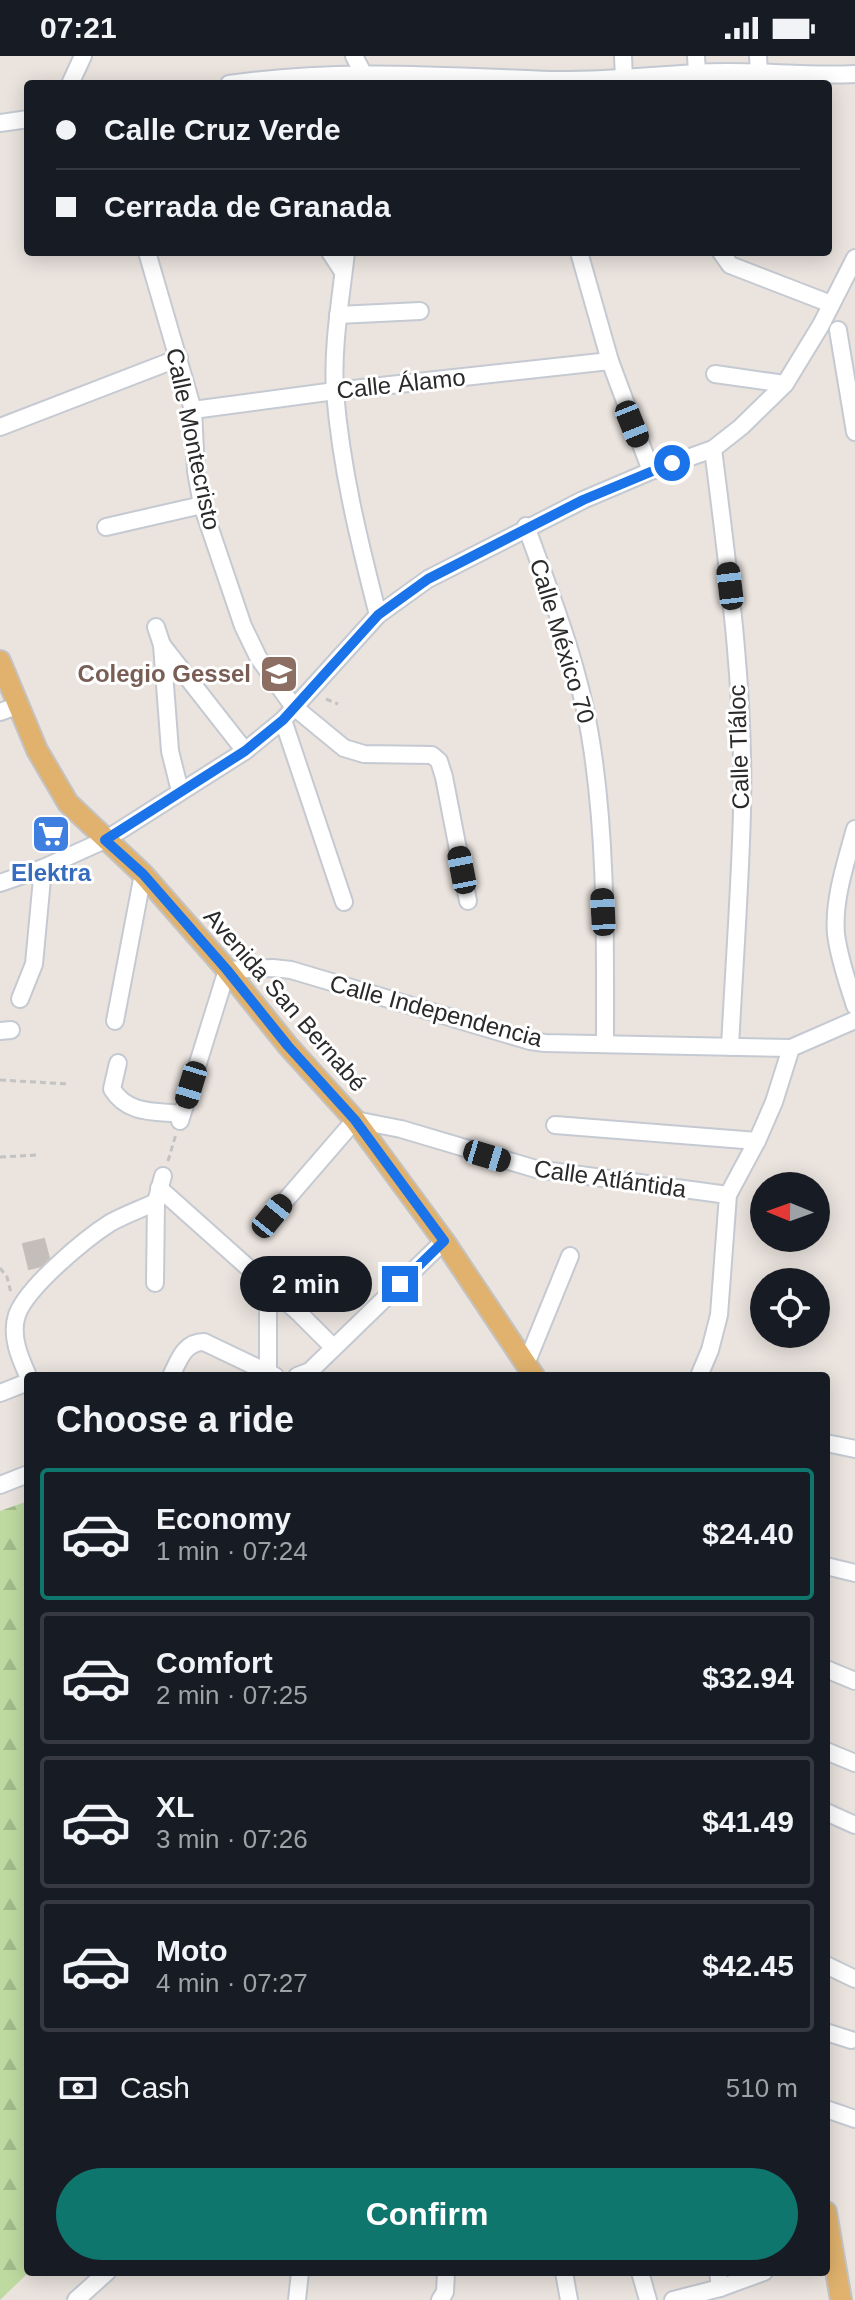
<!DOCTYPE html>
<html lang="en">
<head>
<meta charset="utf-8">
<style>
	body { margin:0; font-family:Arial,sans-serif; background:#20242c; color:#f1f3f6; height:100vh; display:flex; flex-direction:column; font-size:30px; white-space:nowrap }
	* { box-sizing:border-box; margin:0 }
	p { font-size:26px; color:#9ea1a6 }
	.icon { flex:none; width:44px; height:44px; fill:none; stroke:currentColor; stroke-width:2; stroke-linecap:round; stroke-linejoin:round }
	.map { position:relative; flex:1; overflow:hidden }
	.panel { position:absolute; left:24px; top:1316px; width:806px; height:904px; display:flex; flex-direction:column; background:#171b24; border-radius:8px; box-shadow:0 4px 20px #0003 }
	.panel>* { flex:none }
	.guide { position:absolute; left:24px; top:24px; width:808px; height:176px; border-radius:8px; box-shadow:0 4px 20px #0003; display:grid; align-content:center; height:176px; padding:0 32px; background:#171b24 }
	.needle { width:52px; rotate:271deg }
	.controls { position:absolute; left:750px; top:1116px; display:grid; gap:16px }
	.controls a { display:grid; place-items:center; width:80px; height:80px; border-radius:50%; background:#171b24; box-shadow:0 4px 20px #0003; font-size:40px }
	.end { position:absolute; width:36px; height:36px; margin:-18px; border:10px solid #1a73e8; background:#fff; box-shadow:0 0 0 4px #fff }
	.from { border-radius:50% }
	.bubble { position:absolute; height:56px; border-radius:28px; background:#171b24; box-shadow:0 4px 20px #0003; font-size:26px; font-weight:700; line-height:56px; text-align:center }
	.car { position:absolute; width:24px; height:48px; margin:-24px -12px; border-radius:10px; box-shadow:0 0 6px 2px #0007; background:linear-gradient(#222 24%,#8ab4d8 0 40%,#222 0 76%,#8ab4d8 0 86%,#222 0) }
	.guide b { display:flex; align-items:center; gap:28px; height:76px; font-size:30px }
	.guide b+b { border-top:2px solid #363941 }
	.guide i { width:20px; height:20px; background:#f1f3f6 }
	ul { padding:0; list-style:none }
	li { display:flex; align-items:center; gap:24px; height:132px; margin:0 16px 12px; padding:0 16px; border:4px solid #363941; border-radius:8px }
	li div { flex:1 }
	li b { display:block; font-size:30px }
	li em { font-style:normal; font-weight:700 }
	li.current { border-color:#0f766e }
	li>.icon { width:72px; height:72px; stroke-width:1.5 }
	h2 { padding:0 32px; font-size:36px; line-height:96px }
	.pay { display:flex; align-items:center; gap:20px; height:88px; padding:0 32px; font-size:30px }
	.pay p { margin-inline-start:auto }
	.button { display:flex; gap:16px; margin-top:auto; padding:16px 32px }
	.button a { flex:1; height:92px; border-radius:48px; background:#0f766e; color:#fff; font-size:32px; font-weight:700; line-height:92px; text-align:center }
	.status { display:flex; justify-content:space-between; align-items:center; height:56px; padding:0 40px; background:#171b24; direction:ltr }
	.status svg { height:22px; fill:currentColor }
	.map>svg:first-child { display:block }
	.forest { fill:url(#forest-firs) }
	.building { fill:#c3beb9; stroke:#c6beb8; stroke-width:2 }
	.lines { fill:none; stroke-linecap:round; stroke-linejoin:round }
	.minor-casing { stroke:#c5cad2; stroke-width:20 }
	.major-casing { stroke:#c3c3c3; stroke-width:24 }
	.path { stroke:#c3c3c3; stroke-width:3; stroke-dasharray:6 4; stroke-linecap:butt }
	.minor { stroke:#fff; stroke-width:16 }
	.major { stroke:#e0b26e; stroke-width:20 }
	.route { stroke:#1a73e8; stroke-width:10 }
	.labels { text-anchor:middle; stroke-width:6; stroke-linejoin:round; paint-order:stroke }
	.street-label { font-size:24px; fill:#2a2a2a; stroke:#fff }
	.education-label { font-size:24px; font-weight:bold; fill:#785e54; stroke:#fff; text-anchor:end }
	.shop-label { font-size:24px; font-weight:bold; fill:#366cbe; stroke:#fff }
</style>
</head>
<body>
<div class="status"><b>07:21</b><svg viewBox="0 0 49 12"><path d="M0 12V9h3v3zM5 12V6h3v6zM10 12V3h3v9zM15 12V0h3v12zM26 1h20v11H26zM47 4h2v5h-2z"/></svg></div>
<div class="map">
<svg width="855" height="2244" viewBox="0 0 855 2244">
	<defs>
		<pattern id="forest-firs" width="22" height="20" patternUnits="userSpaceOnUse" patternTransform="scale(2)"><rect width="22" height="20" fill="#bedaa1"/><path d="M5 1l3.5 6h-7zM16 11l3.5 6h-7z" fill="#a3bb8b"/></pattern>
	</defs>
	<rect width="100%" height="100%" fill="#eae3de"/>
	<path class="forest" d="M28,1445L29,2216L0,2244V1455Z"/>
	<path class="building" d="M44,1183L49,1202L41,1210L29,1213L23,1188Z"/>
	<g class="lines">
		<g class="minor-casing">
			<g id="minor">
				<path d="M354,0L363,17L362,28"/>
				<path d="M623,0L624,23"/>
				<path d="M696,0L697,17"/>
				<path d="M758,0L759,17"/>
				<path d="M70,28L83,0"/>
				<path d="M229,28C339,12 441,20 551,24C600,25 648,20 697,17C749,13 802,21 855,18"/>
				<path d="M0,67L28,63"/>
				<path d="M147,196L193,354L196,415L202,449L243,570L258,601L293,650L344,692L364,698L432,699L439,705L444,721L468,845"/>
				<path d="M330,196L343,216"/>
				<path d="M346,196C341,242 332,290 335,336C341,412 359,485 378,559"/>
				<path d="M579,196L610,305L651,415"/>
				<path d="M721,196L730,209L831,248"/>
				<path d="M338,259L420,255"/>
				<path d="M838,274L855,376"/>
				<path d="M715,318L785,328"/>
				<path d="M193,354L335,335L610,305"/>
				<path d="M0,371L179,302"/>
				<path d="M713,393C728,513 745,633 742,755C740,834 734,912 730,991"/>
				<path d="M526,470C551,539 578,607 590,679C607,780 605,886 605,988"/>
				<path d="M106,471L202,449"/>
				<path d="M156,571L162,589L170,695L180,735"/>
				<path d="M162,589L245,695"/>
				<path d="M0,656L17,650"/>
				<path d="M283,664L344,846"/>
				<path d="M855,773C846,806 833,844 836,878C839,903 848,927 855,950"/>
				<path d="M0,827L43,812L105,784L245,695L283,664L378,559L428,523L583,444L651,415L713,393L741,371L785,328L821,269L855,202"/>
				<path d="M20,943L34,908L43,812"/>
				<path d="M115,965L143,818"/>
				<path d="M0,975L11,974"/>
				<path d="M118,1007L112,1033C128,1059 155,1055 182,1058"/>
				<path d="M180,1065L227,914L273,912L291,914L530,985L545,987L791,992"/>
				<path d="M555,1069L757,1085"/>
				<path d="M159,1132L299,1257L333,1291"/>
				<path d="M272,1160L355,1064L401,1073L536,1113L728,1139"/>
				<path d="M155,1227L156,1146"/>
				<path d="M526,1308L570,1200"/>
				<path d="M268,1317V1230"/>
				<path d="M28,1320C20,1302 10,1280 17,1259C27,1231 85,1183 110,1167C124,1159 141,1153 156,1146L163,1120"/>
				<path d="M171,1320C179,1304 184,1286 204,1286L275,1320"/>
				<path d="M297,1320L310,1315L444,1185"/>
				<path d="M699,1320L710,1294L719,1259L728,1139L757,1085L774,1046L791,992L855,964"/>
				<path d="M0,1337L28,1326"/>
				<path d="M826,1387L855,1393"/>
				<path d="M0,1429L28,1418"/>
				<path d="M826,1510L855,1517"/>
				<path d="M826,1613L855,1625"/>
				<path d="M826,1695L855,1707"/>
				<path d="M826,1756L855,1769"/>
				<path d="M826,1909L855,1923"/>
				<path d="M826,1976L851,1984"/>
				<path d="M826,2053L855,2063"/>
				<path d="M564,2216L569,2244"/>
				<path d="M640,2216L648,2244"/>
				<path d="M718,2216L720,2232"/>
				<path d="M76,2244L107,2216"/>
				<path d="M297,2244L300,2216"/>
				<path d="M440,2244L445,2236L446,2216"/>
				<path d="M673,2244L720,2232L764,2216"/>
			</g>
		</g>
		<g class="major-casing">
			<g id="major">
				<path d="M0,605L37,694L68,747L143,818L227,914L288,990L355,1064L444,1185L534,1320"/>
				<path d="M826,2156L841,2244"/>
			</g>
		</g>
		<g class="path">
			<path d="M326,643L338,648"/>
			<path d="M0,1024L69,1028"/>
			<path d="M0,1101L37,1099"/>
			<path d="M168,1105L176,1078"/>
			<path d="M0,1212L7,1221L11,1237"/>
		</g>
		<use href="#minor" class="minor"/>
		<use href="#major" class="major"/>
	</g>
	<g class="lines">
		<path class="route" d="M400,1228L444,1185L355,1064L288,990L227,914L143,818L105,784L245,695L283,664L378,559L428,523L583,444L672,407"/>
	</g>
	<defs>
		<g id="school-square" transform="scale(2)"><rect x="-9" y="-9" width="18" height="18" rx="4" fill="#8d6e63" stroke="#fff"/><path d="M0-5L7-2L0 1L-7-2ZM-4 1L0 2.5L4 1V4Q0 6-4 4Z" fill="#fff"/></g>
		<g id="supermarket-square" transform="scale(2)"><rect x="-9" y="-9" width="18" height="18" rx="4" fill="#3f7fe0" stroke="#fff"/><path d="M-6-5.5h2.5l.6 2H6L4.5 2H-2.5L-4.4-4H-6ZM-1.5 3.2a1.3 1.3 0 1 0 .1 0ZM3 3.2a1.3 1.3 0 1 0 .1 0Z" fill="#fff"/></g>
	</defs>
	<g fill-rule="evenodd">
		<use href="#school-square" x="279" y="618"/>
		<use href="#supermarket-square" x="51" y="778"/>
	</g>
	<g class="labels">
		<g class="street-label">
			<text transform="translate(401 328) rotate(-6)" y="8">Calle Álamo</text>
			<text transform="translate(193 383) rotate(78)" y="8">Calle Montecristo</text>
			<text transform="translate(562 585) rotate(73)" y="8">Calle México 70</text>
			<text transform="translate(739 691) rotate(-92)" y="8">Calle Tláloc</text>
			<text transform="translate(285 944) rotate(49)" y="8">Avenida San Bernabé</text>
			<text transform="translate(436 955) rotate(15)" y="8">Calle Independencia</text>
			<text transform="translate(610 1123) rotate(8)" y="8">Calle Atlántida</text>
		</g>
		<g class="education-label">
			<text x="251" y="626">Colegio Gessel</text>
		</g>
		<g class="shop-label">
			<text x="51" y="825">Elektra</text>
		</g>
	</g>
</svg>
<div class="controls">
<a><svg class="needle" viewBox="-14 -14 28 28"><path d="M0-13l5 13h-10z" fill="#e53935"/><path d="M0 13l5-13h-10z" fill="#9ea1a6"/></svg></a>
<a><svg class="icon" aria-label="locate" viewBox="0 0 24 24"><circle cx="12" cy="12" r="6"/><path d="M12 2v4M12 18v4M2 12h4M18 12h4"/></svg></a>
</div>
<i class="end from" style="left:672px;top:407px"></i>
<i class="end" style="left:400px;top:1228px"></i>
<div class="bubble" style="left:240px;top:1200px;width:132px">2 min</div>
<i class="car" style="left:632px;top:368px;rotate:158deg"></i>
<i class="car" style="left:730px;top:530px;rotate:353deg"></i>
<i class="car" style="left:462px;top:814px;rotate:349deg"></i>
<i class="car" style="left:603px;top:856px;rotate:357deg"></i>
<i class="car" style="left:191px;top:1029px;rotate:197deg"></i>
<i class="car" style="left:487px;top:1100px;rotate:107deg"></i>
<i class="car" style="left:272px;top:1160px;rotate:39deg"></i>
<div class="guide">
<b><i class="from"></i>Calle Cruz Verde</b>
<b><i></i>Cerrada de Granada</b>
</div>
<section class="panel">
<h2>Choose a ride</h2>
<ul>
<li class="current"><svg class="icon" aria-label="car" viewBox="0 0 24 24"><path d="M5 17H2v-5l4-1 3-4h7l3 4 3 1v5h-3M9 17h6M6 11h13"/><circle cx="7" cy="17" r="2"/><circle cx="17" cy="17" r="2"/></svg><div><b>Economy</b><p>1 min · 07:24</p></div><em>$24.40</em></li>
<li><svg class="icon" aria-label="car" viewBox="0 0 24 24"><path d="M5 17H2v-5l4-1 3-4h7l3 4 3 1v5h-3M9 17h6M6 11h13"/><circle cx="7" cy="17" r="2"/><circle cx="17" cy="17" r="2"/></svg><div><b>Comfort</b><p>2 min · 07:25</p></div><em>$32.94</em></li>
<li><svg class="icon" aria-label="car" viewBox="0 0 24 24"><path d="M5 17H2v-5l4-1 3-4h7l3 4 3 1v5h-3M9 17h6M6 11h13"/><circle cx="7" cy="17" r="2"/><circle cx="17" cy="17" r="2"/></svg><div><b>XL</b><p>3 min · 07:26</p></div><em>$41.49</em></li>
<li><svg class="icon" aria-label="car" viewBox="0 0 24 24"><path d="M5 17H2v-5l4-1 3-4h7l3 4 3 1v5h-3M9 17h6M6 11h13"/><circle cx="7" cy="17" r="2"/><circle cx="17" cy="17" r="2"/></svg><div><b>Moto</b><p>4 min · 07:27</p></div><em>$42.45</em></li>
</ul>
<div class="pay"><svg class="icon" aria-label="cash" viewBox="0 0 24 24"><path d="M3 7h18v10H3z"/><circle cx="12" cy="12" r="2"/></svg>Cash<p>510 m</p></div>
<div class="button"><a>Confirm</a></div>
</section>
</div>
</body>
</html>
